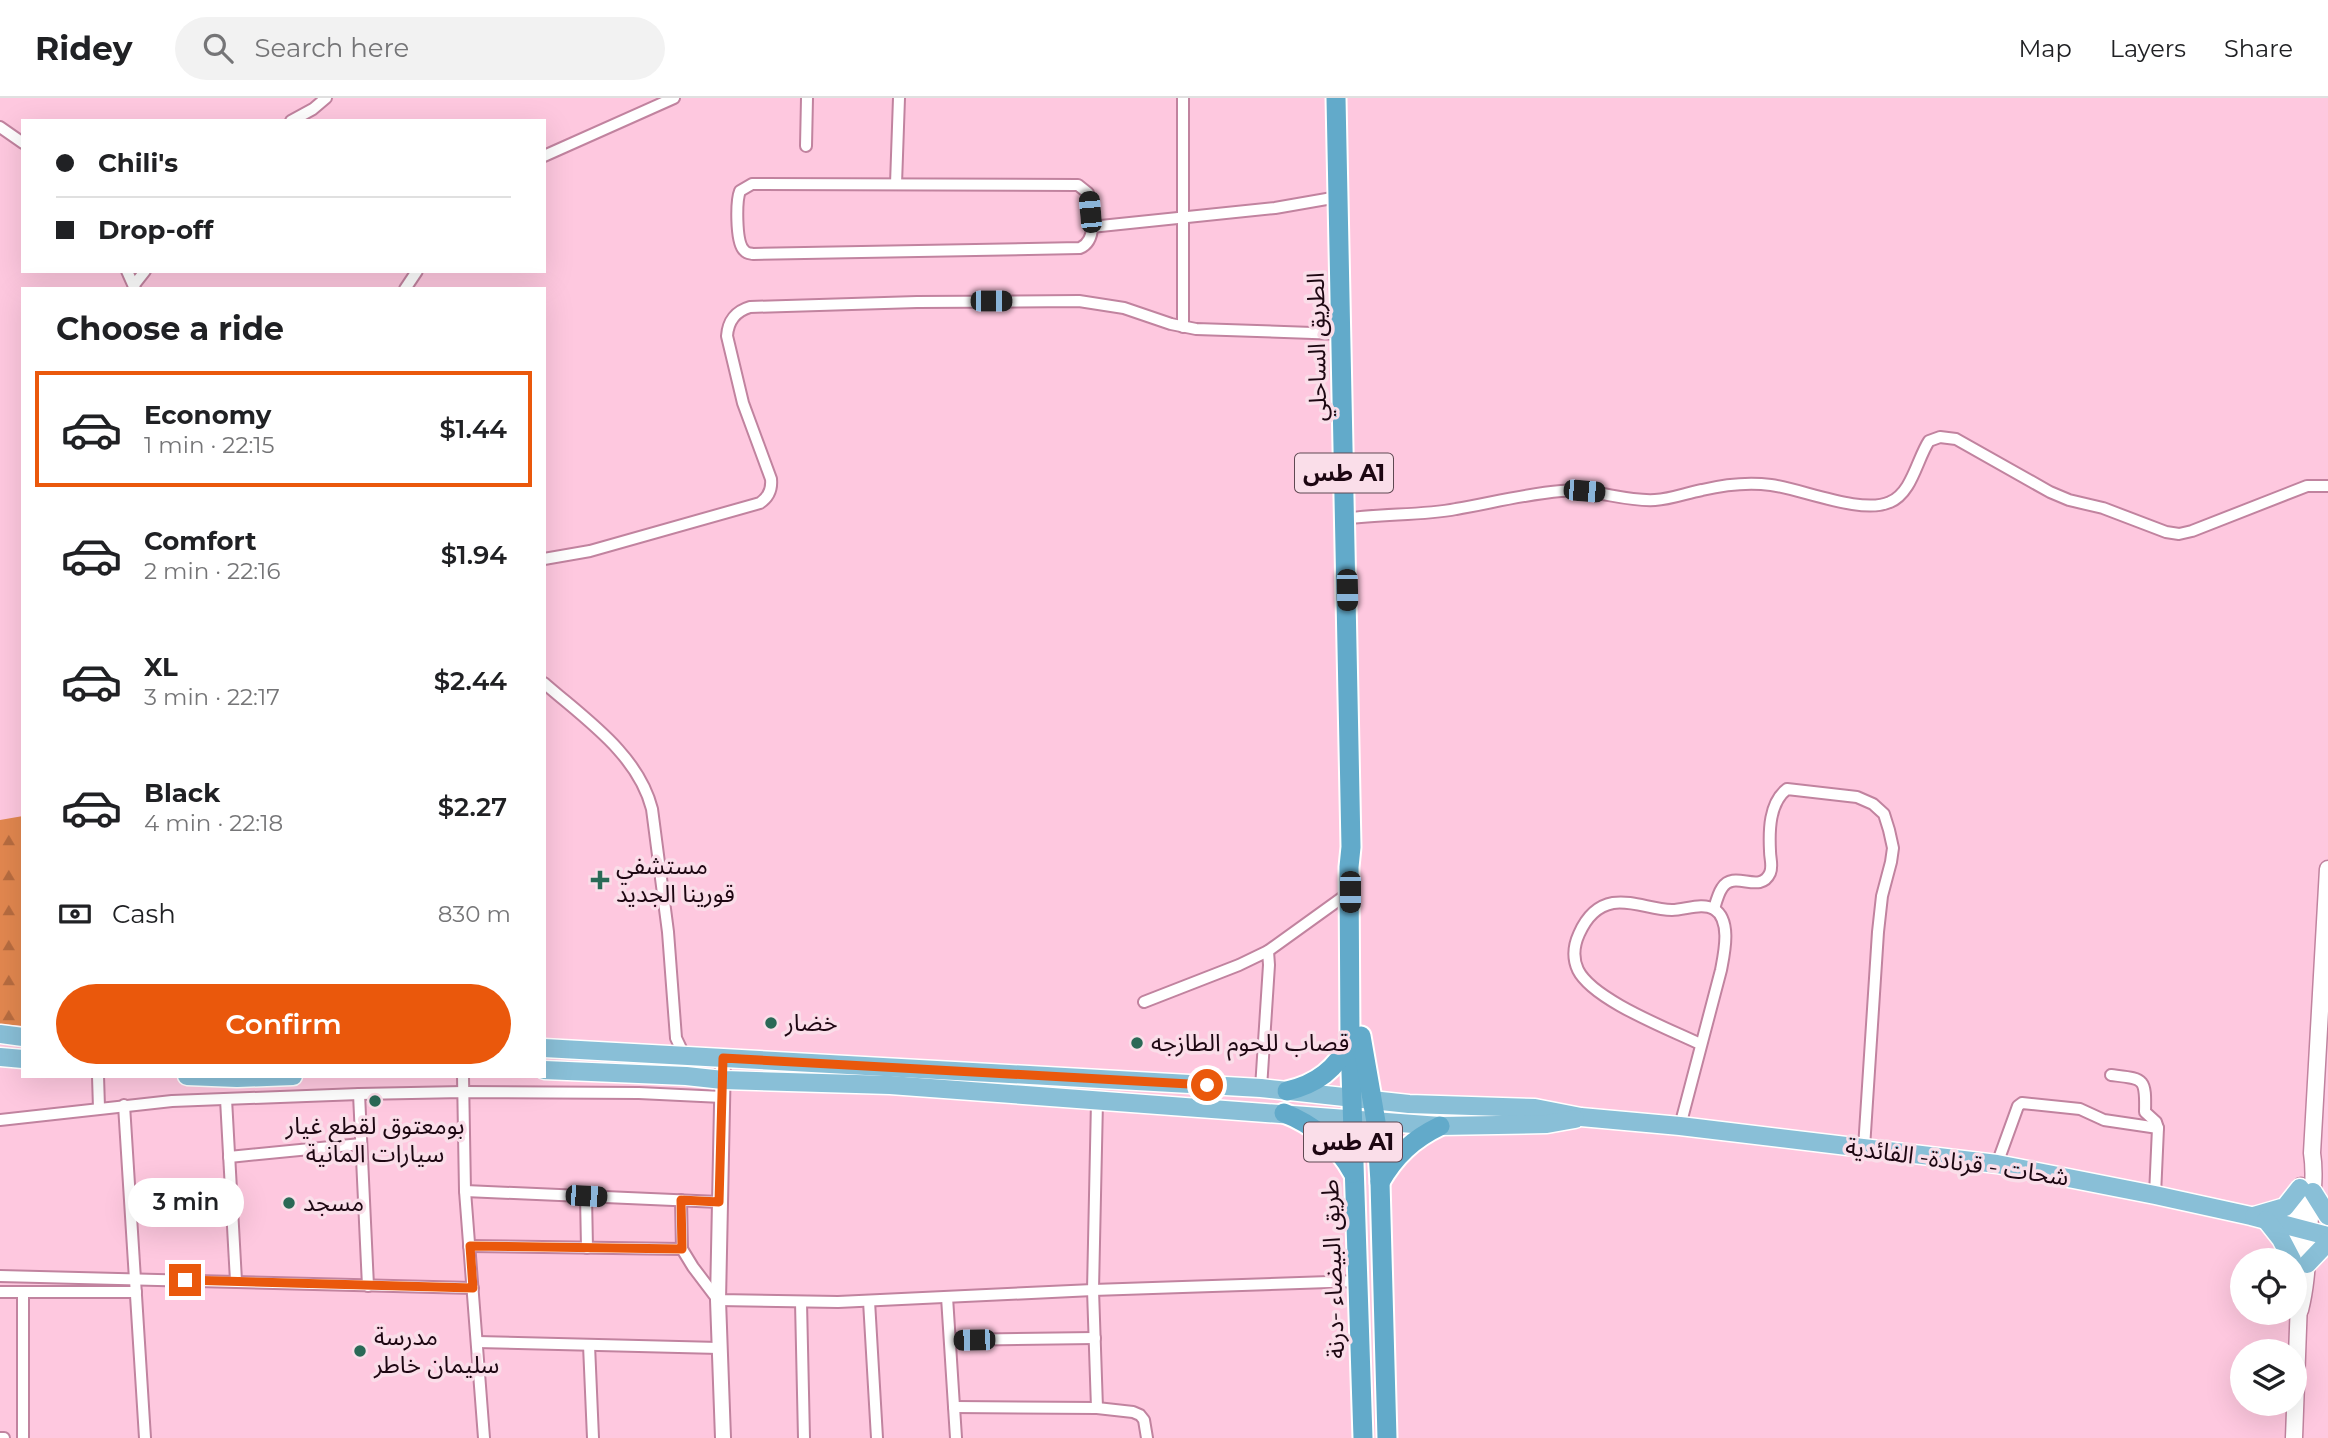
<!DOCTYPE html>
<html lang="en">
<head>
<meta charset="utf-8">
<style>
	body { margin:0; font-family:Montserrat,"Noto Sans Arabic",sans-serif; background:#f2f2f2; color:#202124; height:100vh; display:flex; flex-direction:column; font-size:26px; white-space:nowrap }
	* { box-sizing:border-box; margin:0 }
	p { font-size:23px; color:#757577 }
	.icon { flex:none; width:38px; height:38px; fill:none; stroke:currentColor; stroke-width:2; stroke-linecap:round; stroke-linejoin:round }
	.map { position:relative; flex:1; overflow:hidden }
	.sheet { position:absolute; left:21px; top:189px; width:525px; height:791px; display:flex; flex-direction:column; background:#fff; border-radius:0px; box-shadow:0 7px 28px #0002 }
	.sheet>* { flex:none }
	.guide { position:absolute; left:21px; top:21px; width:525px; height:154px; border-radius:0px; box-shadow:0 7px 28px #0002; display:grid; align-content:center; height:154px; padding:0 35px; background:#fff }
	.tools { position:absolute; left:2230px; top:1150px; display:grid; gap:14px }
	.tools a { display:grid; place-items:center; width:77px; height:77px; border-radius:50%; background:#fff; box-shadow:0 7px 28px #0002; font-size:35px }
	.end { position:absolute; width:32px; height:32px; margin:-16px; border:9px solid #ea580c; background:#fff; box-shadow:0 0 0 4px #fff }
	.from { border-radius:50% }
	.bubble { position:absolute; height:49px; border-radius:24px; background:#fff; box-shadow:0 7px 28px #0002; font-size:23px; font-weight:600; line-height:49px; text-align:center }
	.car { position:absolute; width:21px; height:42px; margin:-21px -10px; border-radius:9px; box-shadow:0 0 5px 2px #0007; background:linear-gradient(#222 24%,#8ab4d8 0 40%,#222 0 76%,#8ab4d8 0 86%,#222 0) }
	.guide b { display:flex; align-items:center; gap:24px; height:66px; font-size:26px }
	.guide b+b { border-top:2px solid #e0e0e0 }
	.guide i { width:18px; height:18px; background:#202124 }
	ul { padding:0; list-style:none }
	li { display:flex; align-items:center; gap:21px; height:116px; margin:0 14px 10px; padding:0 21px; border:4px solid transparent; border-radius:0px }
	li div { flex:1 }
	li b { display:block; font-size:26px }
	li em { font-style:normal; font-weight:600 }
	li.active { border-color:#ea580c }
	li>.icon { width:63px; height:63px; stroke-width:1.5 }
	h2 { padding:0 35px; font-size:32px; line-height:84px }
	.pay { display:flex; align-items:center; gap:18px; height:77px; padding:0 35px; font-size:26px }
	.pay p { margin-inline-start:auto }
	.action { display:flex; gap:14px; margin-top:auto; padding:14px 35px }
	.action a { flex:1; height:80px; border-radius:42px; background:#ea580c; color:#fff; font-size:28px; font-weight:600; line-height:80px; text-align:center }
	header { display:flex; align-items:center; gap:42px; box-sizing:border-box; height:98px; padding:0 35px; background:#fff; border-bottom:2px solid #e0e0e0 }
	header strong { font-size:33px }
	nav { display:flex; gap:38px; margin-inline-start:auto; font-size:24px }
	.search { width:490px; height:63px; background:#f2f2f2; display:flex; align-items:center; gap:18px; box-sizing:border-box; padding:0 24px; border-radius:38px; color:#757577; font-size:26px }
	.map>svg:first-child { display:block }
	.forest { fill:url(#forest-firs) }
	.lines { fill:none; stroke-linecap:round; stroke-linejoin:round }
	.minor-casing { stroke:#c1839f; stroke-width:14 }
	.tertiary-casing { stroke:#c1839f; stroke-width:18 }
	.secondary-casing { stroke:#c1839f; stroke-width:19 }
	.primary-casing { stroke:#fff; stroke-width:21 }
	.trunk-casing { stroke:#fff; stroke-width:23 }
	.minor { stroke:#fff; stroke-width:10 }
	.tertiary { stroke:#fff; stroke-width:14 }
	.secondary { stroke:#fff; stroke-width:16 }
	.primary { stroke:#89bfd7; stroke-width:18 }
	.trunk { stroke:#62aaca; stroke-width:19 }
	.route { stroke:#ea580c; stroke-width:9 }
	.poi-dot { fill:#2a6956; stroke:#fadee9; stroke-width:2.5 }
	.labels { text-anchor:middle; stroke-width:7; stroke-linejoin:round; paint-order:stroke }
	.shield { fill:#fadee9; stroke:#5f4852; stroke-width:2 }
	.shield-label { font-size:23px; font-weight:bold; fill:#1d0712 }
	.street-label { font-size:24px; fill:#1d0712; stroke:#fadee9 }
	.poi-label { font-size:24px; fill:#1d0712; stroke:#fadee9; text-anchor:start }
</style>
</head>
<body>
<header>
<strong>Ridey</strong>
<div class="search"><svg class="icon" aria-label="search" viewBox="0 0 24 24"><circle cx="10" cy="10" r="6"/><path d="M15 15l6 6"/></svg>Search here</div>
<nav><a>Map</a><a>Layers</a><a>Share</a></nav>
</header>
<div class="map">
<svg width="2328" height="1340" viewBox="0 0 2328 1340">
	<defs>
		<pattern id="forest-firs" width="22" height="20" patternUnits="userSpaceOnUse" patternTransform="scale(1.75)"><rect width="22" height="20" fill="#e2874f"/><path d="M5 1l3.5 6h-7zM16 11l3.5 6h-7z" fill="#b76c40"/></pattern>
	</defs>
	<rect width="100%" height="100%" fill="#fec8df"/>
	<path class="forest" d="M23,718V928L0,926V722Z"/>
	<g class="lines">
		<g class="minor-casing">
			<g id="minor">
				<path d="M1183,0V229"/>
				<path d="M291,23L313,11L326,0"/>
				<path d="M0,29L23,45"/>
				<path d="M806,48L807,0"/>
				<path d="M544,58L674,0"/>
				<path d="M752,86L1078,87L1088,95C1091,112 1099,142 1080,150L753,156C748,155 746,155 743,151C736,142 736,103 740,93Z"/>
				<path d="M896,86L899,0"/>
				<path d="M1091,129L1275,110L1338,99"/>
				<path d="M127,173L135,191"/>
				<path d="M134,187L145,173"/>
				<path d="M405,191L417,173"/>
				<path d="M1345,421C1382,415 1420,418 1456,411C1491,405 1525,396 1561,393C1594,390 1624,404 1655,402C1672,401 1686,395 1702,392C1723,387 1749,384 1771,387C1802,391 1862,417 1890,404C1912,395 1917,361 1929,343L1940,339L1956,341L2050,394L2069,402L2103,410L2166,434L2179,436L2192,433L2307,388H2328"/>
				<path d="M544,461L590,453L760,405C769,399 772,391 771,381L743,305L727,238C728,223 736,213 750,209L917,204L1079,203L1124,210L1171,226L1196,231L1341,236"/>
				<path d="M544,585C585,621 638,656 652,711L668,834L676,940L685,959L686,978"/>
				<path d="M1714,811C1716,804 1718,796 1722,790C1734,771 1760,797 1770,775C1773,768 1770,761 1770,753C1769,733 1769,705 1787,691L1857,699L1873,706L1884,716L1889,732L1893,750L1891,764L1882,798L1878,834L1864,1050"/>
				<path d="M1268,853L1350,794"/>
				<path d="M1144,904L1239,867L1268,853L1269,867L1261,990"/>
				<path d="M2111,977C2144,981 2146,979 2145,1014L2156,1024L2158,1030L2155,1097"/>
				<path d="M98,978L99,1010"/>
				<path d="M463,978L465,1093L484,1340"/>
				<path d="M359,996L368,1188"/>
				<path d="M226,1001L236,1183"/>
				<path d="M124,1007L145,1340"/>
				<path d="M0,1022L172,1003L359,996L463,994L639,995L722,999"/>
				<path d="M1680,1028L1721,872C1724,856 1732,822 1714,811C1702,804 1685,812 1672,812C1652,812 1633,802 1613,805C1596,808 1586,820 1579,836C1574,847 1572,859 1578,872C1593,902 1669,931 1700,946"/>
				<path d="M229,1059L361,1046"/>
				<path d="M1997,1066L2018,1008L2022,1005L2080,1011L2104,1022L2158,1030"/>
				<path d="M465,1093L719,1104"/>
				<path d="M586,1098L587,1150"/>
				<path d="M681,1102L682,1151L693,1169L718,1202L838,1204L1093,1192L1359,1183"/>
				<path d="M469,1148L682,1151"/>
				<path d="M0,1178L473,1190"/>
				<path d="M0,1194H136"/>
				<path d="M23,1194V1340"/>
				<path d="M947,1199L956,1340"/>
				<path d="M869,1203L877,1340"/>
				<path d="M801,1204L804,1340"/>
				<path d="M950,1242L1095,1240"/>
				<path d="M477,1244L719,1250"/>
				<path d="M589,1247L593,1340"/>
				<path d="M954,1309L1097,1310L1133,1314L1140,1317L1144,1322L1147,1340"/>
				<path d="M1097,1310L1093,1192L1097,1003"/>
				<path d="M0,1340H4"/>
			</g>
		</g>
		<g class="tertiary-casing">
			<path id="tertiary" d="M723,960L718,1202L723,1340"/>
		</g>
		<g class="secondary-casing">
			<g id="secondary">
				<path d="M2295,1170V1118L2301,1088"/>
				<path d="M2300,1212C2307,1185 2307,1158 2309,1131C2311,1106 2316,1080 2312,1055L2328,771"/>
				<path d="M2294,1340L2299,1203"/>
			</g>
		</g>
		<g class="primary-casing">
			<g id="primary">
				<path d="M0,936L23,939"/>
				<path d="M544,950L1261,990L1409,1006L1535,1010L1581,1019L1680,1028L1997,1066L2155,1097L2251,1118L2328,1138"/>
				<path d="M0,959L23,961"/>
				<path d="M544,972L686,978L723,982L890,987L1440,1028L1547,1026L1575,1021"/>
				<path d="M187,978L237,980L293,978"/>
				<path d="M2313,1094L2328,1118"/>
				<path d="M2254,1118L2285,1109L2300,1090"/>
				<path d="M2266,1122L2281,1141L2292,1162"/>
				<path d="M2307,1166L2328,1144"/>
			</g>
		</g>
		<g class="trunk-casing">
			<g id="trunk">
				<path d="M1336,0L1351,749L1349,769L1350,943L1363,1340"/>
				<path d="M1361,938L1376,1024L1380,1084L1387,1340"/>
				<path d="M1287,993C1317,986 1336,971 1350,944"/>
				<path d="M1284,1015C1315,1027 1337,1046 1353,1075"/>
				<path d="M1380,1084C1395,1058 1413,1041 1440,1028"/>
			</g>
		</g>
		<use href="#minor" class="minor"/>
		<use href="#tertiary" class="tertiary"/>
		<use href="#secondary" class="secondary"/>
		<use href="#primary" class="primary"/>
		<use href="#trunk" class="trunk"/>
	</g>
	<g class="lines">
		<path class="route" d="M185,1182L473,1190L470,1148L682,1151L681,1102L719,1104L723,960L1207,987"/>
	</g>
	<g class="poi-dot">
		<path d="M596.5 771.5h7v7h7v7h-7v7h-7v-7h-7v-7h7z"/>
		<circle cx="771" cy="925" r="7"/>
		<circle cx="1137" cy="945" r="7"/>
		<circle cx="375" cy="1003" r="7"/>
		<circle cx="289" cy="1105" r="7"/>
		<circle cx="360" cy="1253" r="7"/>
	</g>
	<g class="labels">
		<g class="shield">
			<rect x="1295" y="355.5" width="98" height="39" rx="5"/>
			<rect x="1304" y="1024.5" width="98" height="39" rx="5"/>
		</g>
		<g class="shield-label">
			<text x="1344" y="383">طس A1</text>
			<text x="1353" y="1052">طس A1</text>
		</g>
		<g class="street-label">
			<text transform="translate(1317 249) rotate(-91)" y="8">الطريق الساحلي</text>
			<text transform="translate(1957 1064) rotate(8)" y="8">شحات - قرنادة- الفائدية</text>
			<text transform="translate(1333 1171) rotate(-92)" y="8">طريق البيضاء -درنة</text>
		</g>
		<g class="poi-label">
			<text x="616" y="776">مستشفي<tspan x="616" dy="28">قورينا الجديد</tspan></text>
			<text x="785" y="933">خضار</text>
			<text x="1151" y="953">قصاب للحوم الطازجه</text>
			<text x="375" y="1036" text-anchor="middle">بومعتوق لقطع غيار<tspan x="375" dy="28">سيارات المانية</tspan></text>
			<text x="303" y="1113">مسجد</text>
			<text x="374" y="1247">مدرسة<tspan x="374" dy="28">سليمان خاطر</tspan></text>
		</g>
	</g>
</svg>
<div class="tools">
<a><svg class="icon" aria-label="locate" viewBox="0 0 24 24"><circle cx="12" cy="12" r="6"/><path d="M12 2v4M12 18v4M2 12h4M18 12h4"/></svg></a>
<a><svg class="icon" aria-label="layers" viewBox="0 0 24 24"><path d="M12 4l9 5-9 5-9-5zM3 14l9 5 9-5"/></svg></a>
</div>
<i class="end from" style="left:1207px;top:987px"></i>
<i class="end" style="left:185px;top:1182px"></i>
<div class="bubble" style="left:128px;top:1080px;width:116px">3 min</div>
<i class="car" style="left:1090px;top:114px;rotate:355deg"></i>
<i class="car" style="left:991px;top:203px;rotate:90deg"></i>
<i class="car" style="left:1584px;top:393px;rotate:95deg"></i>
<i class="car" style="left:1347px;top:492px;rotate:179deg"></i>
<i class="car" style="left:1350px;top:794px;rotate:180deg"></i>
<i class="car" style="left:586px;top:1098px;rotate:93deg"></i>
<i class="car" style="left:974px;top:1242px;rotate:269deg"></i>
<div class="guide">
<b><i class="from"></i>Chili's</b>
<b><i></i>Drop-off</b>
</div>
<section class="sheet">
<h2>Choose a ride</h2>
<ul>
<li class="active"><svg class="icon" aria-label="car" viewBox="0 0 24 24"><path d="M5 17H2v-5l4-1 3-4h7l3 4 3 1v5h-3M9 17h6M6 11h13"/><circle cx="7" cy="17" r="2"/><circle cx="17" cy="17" r="2"/></svg><div><b>Economy</b><p>1 min · 22:15</p></div><em>$1.44</em></li>
<li><svg class="icon" aria-label="car" viewBox="0 0 24 24"><path d="M5 17H2v-5l4-1 3-4h7l3 4 3 1v5h-3M9 17h6M6 11h13"/><circle cx="7" cy="17" r="2"/><circle cx="17" cy="17" r="2"/></svg><div><b>Comfort</b><p>2 min · 22:16</p></div><em>$1.94</em></li>
<li><svg class="icon" aria-label="car" viewBox="0 0 24 24"><path d="M5 17H2v-5l4-1 3-4h7l3 4 3 1v5h-3M9 17h6M6 11h13"/><circle cx="7" cy="17" r="2"/><circle cx="17" cy="17" r="2"/></svg><div><b>XL</b><p>3 min · 22:17</p></div><em>$2.44</em></li>
<li><svg class="icon" aria-label="car" viewBox="0 0 24 24"><path d="M5 17H2v-5l4-1 3-4h7l3 4 3 1v5h-3M9 17h6M6 11h13"/><circle cx="7" cy="17" r="2"/><circle cx="17" cy="17" r="2"/></svg><div><b>Black</b><p>4 min · 22:18</p></div><em>$2.27</em></li>
</ul>
<div class="pay"><svg class="icon" aria-label="cash" viewBox="0 0 24 24"><path d="M3 7h18v10H3z"/><circle cx="12" cy="12" r="2"/></svg>Cash<p>830 m</p></div>
<div class="action"><a>Confirm</a></div>
</section>
</div>
</body>
</html>
